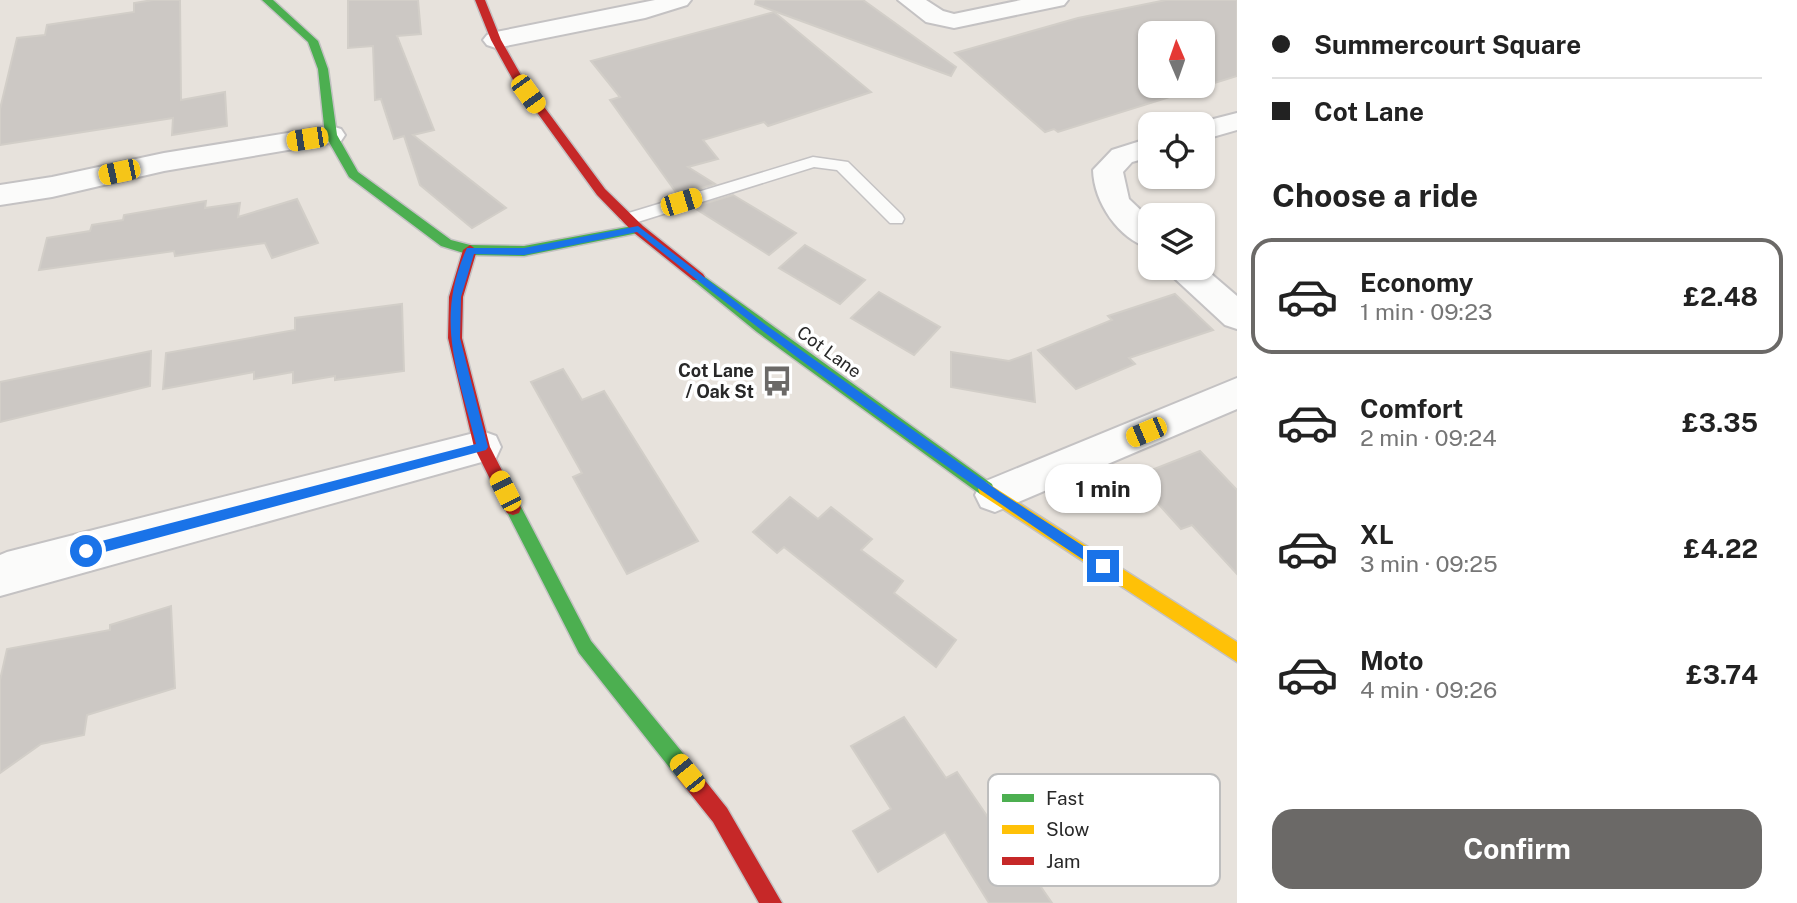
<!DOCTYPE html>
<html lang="en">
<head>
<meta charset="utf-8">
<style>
	body { margin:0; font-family:"Public Sans",sans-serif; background:#f6f6f6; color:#222; height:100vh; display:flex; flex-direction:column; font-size:26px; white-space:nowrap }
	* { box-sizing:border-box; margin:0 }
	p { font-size:23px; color:#767676 }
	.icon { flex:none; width:38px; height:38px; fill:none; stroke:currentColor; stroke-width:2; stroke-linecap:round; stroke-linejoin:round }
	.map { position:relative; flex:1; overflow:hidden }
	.side { display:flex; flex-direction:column; background:#fff; width:560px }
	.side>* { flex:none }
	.banner { display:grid; align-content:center; height:154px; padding:0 35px; background:#fff }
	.needle { width:46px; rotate:358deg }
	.controls { position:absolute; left:1138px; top:21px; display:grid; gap:14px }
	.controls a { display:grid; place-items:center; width:77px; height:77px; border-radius:14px; background:#fff; box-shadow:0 2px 5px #0004; font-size:35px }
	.end { position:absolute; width:32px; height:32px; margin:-16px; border:9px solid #1a73e8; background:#fff; box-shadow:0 0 0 4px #fff }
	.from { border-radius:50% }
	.bubble { position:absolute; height:49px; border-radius:21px; background:#fff; box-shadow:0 2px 5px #0004; font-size:23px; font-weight:700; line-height:49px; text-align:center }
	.car { position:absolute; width:21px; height:42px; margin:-21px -10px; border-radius:9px; box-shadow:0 0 5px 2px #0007; background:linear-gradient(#f5c518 24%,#345 0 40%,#f5c518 0 76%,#345 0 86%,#f5c518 0) }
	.banner b { display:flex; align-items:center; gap:24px; height:66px; font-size:26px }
	.banner b+b { border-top:2px solid #e0e0e0 }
	.banner i { width:18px; height:18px; background:#222 }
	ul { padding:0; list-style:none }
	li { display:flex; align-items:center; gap:21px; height:116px; margin:0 14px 10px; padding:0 21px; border:4px solid transparent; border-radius:21px }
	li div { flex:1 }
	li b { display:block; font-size:26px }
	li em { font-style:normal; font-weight:700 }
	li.on { border-color:#6b6967 }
	li>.icon { width:63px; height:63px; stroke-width:1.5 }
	h2 { padding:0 35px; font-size:32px; line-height:84px }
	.primary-button { display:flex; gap:14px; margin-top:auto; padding:14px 35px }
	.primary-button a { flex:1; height:80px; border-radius:21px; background:#6b6967; color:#fff; font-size:28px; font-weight:700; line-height:80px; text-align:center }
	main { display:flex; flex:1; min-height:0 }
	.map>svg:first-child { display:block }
	.building { fill:#ccc8c4; stroke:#d2cec8; stroke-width:2; fill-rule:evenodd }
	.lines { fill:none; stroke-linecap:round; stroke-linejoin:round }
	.lane-casing { stroke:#c4c2c3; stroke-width:3 }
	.street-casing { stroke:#c4c2c3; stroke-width:4 }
	.fast-casing { stroke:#c4c2c3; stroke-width:3 }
	.slow-casing { stroke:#c4c2c3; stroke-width:3 }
	.jam-casing { stroke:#c4c2c3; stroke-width:3 }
	.lane { fill:#fbfbfa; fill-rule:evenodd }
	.street { fill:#fbfbfa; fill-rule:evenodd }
	.fast { fill:#4caf50; fill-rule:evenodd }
	.slow { fill:#ffc107; fill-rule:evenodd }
	.jam { fill:#c62828; fill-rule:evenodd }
	.route { fill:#1a73e8 }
	.labels { text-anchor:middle; stroke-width:7; stroke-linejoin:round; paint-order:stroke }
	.street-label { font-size:18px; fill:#282828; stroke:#fff }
	.poi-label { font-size:18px; font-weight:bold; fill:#282828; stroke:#fff; text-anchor:end }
	.key { fill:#fff; stroke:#bebebe; stroke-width:2 }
	.key-label { font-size:19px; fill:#282828 }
</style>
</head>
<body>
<main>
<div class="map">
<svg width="1237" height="903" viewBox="0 0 1237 903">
	<rect width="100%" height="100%" fill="#e7e2dc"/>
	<g class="building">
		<path d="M153,0H180L181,100L225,92L227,126L172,135L173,118L0,145V109L17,38L45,35L47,25L134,12V3Z"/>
		<path d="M348,0H418L421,34L397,36L434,130L413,135L506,208L472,228L420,185L404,136L394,139L381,99L375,100L373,46L348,48Z"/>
		<path d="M756,0H863L956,67L951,76L755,4Z"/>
		<path d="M1166,0H1237V76L1058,132L1054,129L1045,132L955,53L1078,18ZM1150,33H1202V86H1150Z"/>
		<path d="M774,12L871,92L768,126L764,122L703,140L718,159L688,167L715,184L678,195L610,100L620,97L591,61Z"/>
		<path d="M733,195L796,233L769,255L693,207Z"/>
		<path d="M297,199L318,243L272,258L265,243L175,256L174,251L39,270L47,238L90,231L92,225L123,220L124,215L206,201L205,208L240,203L238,217Z"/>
		<path d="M805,245L865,280L840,304L779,268Z"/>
		<path d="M879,292L940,327L914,355L851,318Z"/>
		<path d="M1175,294L1213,330L1129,358L1135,364L1076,389L1038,350L1112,320L1108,316Z"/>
		<path d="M402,304L404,371L335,380V376L293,383V372L254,379V372L163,389L166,353L295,330V318Z"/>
		<path d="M151,351L150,386L0,422V382Z"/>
		<path d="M951,352L1009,361L1031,353L1035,402L951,387Z"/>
		<path d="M563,369L582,400L604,391L698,541L627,574L573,477L582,473L531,382Z"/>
		<path d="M1200,451L1237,490V574L1192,525L1181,529L1134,477Z"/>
		<path d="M790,497L818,519L831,507L872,539L861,550L903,581L894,593L956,640L936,667L784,547L777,553L753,532Z"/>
		<path d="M171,606L175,688L87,715L84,735L41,744L0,773V680L7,649L110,630V625Z"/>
		<path d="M904,717L946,778L957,772L1009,848L1053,822L1081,862L1041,887L1052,903H989L945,832L878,872L853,831L891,809L851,746Z"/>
	</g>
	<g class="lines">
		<g class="lane-casing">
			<path id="lane" d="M813,157L848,162L902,215L904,219L902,223H890L837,170L814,167L628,225L620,219L622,215Z"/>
		</g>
		<g class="street-casing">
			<g id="street">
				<path d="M655,0H691L687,5L645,18L496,48L487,45L483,40L487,35L496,32Z"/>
				<path d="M898,0H926L943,11L954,14L1021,0H1068L1064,5L954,28L926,22Z"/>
				<path d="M1237,113V130L1202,140V124H1194Z"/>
				<path d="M331,126L341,129L345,135L341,141L164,171L52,197L0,205V185L52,177L164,153Z"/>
				<path d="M1150,138V157L1132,162L1123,172L1129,199L1150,219V248C1118,239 1094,202 1093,170L1112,150Z"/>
				<path d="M1202,266L1237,296V329L1225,325L1172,276L1168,268Z"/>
				<path d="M1237,378V409L995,512L981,507L975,495L981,483Z"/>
				<path d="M482,431L496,436L501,447L496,458L0,596V555L7,552Z"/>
			</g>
		</g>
		<g class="fast-casing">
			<g id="fast">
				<path d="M262,0H273L318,41L328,69L337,135L358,172L451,240L470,245L524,246L638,225L644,229L638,233L524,256L470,255L441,246L349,177L325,135L318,69L308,42Z"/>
				<path d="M698,272L992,484L994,489L992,494L986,496L980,494L757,332L693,280L691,277Z"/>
				<path d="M513,501L519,503L591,641L691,763L694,770L691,777L684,780L677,777L579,653L505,508L507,503Z"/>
			</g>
		</g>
		<g class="slow-casing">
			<path id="slow" d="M986,482L1237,642V662L980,494L978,489L980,484Z"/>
		</g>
		<g class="jam-casing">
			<g id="jam">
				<path d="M475,0H485L501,40L522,77L605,189L643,226L703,274L705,277L703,280H693L633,232L597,195L512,78L491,40Z"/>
				<path d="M470,245L477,250L463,297L462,338L490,447L521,508L519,513L513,515L507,513L474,447L448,338L449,297L463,250Z"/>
				<path d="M684,760L691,763L727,808L782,903H759L713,822L677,777L674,770L677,763Z"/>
			</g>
		</g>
		<use href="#lane" class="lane"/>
		<use href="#street" class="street"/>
		<use href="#fast" class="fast"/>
		<use href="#slow" class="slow"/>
		<use href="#jam" class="jam"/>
	</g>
	<path class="route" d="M638,226L766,325L1000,492L1108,562V570H1099C939,465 785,352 637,232L524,255L474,254L461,297L460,338L488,447L486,450L86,557L82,555L80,551L86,545L476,444C458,372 434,320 467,248H524Z"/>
	<defs>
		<g id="bus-bare" transform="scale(2.415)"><path d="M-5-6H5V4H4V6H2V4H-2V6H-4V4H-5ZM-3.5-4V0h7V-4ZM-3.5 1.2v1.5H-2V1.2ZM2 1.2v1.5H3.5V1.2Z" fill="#6b6967" stroke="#fff" stroke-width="2.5" paint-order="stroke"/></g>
	</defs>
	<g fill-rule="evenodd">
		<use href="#bus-bare" x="777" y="381"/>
	</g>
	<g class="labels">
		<g class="street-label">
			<text transform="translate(829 352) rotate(36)" y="6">Cot Lane</text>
		</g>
		<g class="poi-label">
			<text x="754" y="377">Cot Lane<tspan x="754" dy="21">/ Oak St</tspan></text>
		</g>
	</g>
	<rect x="988" y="774" width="232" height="112" rx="10" class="key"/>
	<rect x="1002" y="794" width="32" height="8" fill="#4caf50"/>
	<rect x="1002" y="825" width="32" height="9" fill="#ffc107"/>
	<rect x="1002" y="857" width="32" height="8" fill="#c62828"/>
	<g class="key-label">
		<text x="1046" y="805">Fast</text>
		<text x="1046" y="836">Slow</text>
		<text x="1046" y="868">Jam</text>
	</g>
</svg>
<div class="controls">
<a><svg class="needle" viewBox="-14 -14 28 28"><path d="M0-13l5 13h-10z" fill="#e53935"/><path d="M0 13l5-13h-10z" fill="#767676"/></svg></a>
<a><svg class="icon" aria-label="locate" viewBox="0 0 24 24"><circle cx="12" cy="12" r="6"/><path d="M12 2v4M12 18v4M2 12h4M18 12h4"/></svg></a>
<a><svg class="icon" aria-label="layers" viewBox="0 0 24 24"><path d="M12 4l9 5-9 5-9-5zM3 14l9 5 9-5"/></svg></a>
</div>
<i class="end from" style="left:86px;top:551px"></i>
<i class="end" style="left:1103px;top:566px"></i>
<div class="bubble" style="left:1045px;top:464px;width:116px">1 min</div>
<i class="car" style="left:528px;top:94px;rotate:144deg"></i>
<i class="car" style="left:307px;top:139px;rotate:261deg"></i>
<i class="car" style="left:119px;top:172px;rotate:258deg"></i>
<i class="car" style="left:681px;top:202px;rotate:73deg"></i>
<i class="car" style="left:1146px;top:432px;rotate:247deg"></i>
<i class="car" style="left:505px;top:491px;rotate:333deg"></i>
<i class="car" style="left:687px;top:773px;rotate:321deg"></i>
</div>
<section class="side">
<div class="banner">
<b><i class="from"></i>Summercourt Square</b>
<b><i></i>Cot Lane</b>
</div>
<h2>Choose a ride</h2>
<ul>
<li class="on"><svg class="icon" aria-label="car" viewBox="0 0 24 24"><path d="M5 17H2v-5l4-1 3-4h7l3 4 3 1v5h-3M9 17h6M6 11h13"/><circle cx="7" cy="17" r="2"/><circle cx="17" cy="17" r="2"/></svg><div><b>Economy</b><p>1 min · 09:23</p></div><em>£2.48</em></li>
<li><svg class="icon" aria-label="car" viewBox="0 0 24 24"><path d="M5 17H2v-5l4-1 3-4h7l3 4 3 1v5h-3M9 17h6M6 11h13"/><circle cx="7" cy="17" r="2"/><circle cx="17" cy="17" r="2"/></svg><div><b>Comfort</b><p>2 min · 09:24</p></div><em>£3.35</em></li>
<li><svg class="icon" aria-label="car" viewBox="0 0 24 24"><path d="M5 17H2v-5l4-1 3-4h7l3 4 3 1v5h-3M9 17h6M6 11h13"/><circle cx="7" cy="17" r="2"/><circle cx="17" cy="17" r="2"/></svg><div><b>XL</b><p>3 min · 09:25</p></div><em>£4.22</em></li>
<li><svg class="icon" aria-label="car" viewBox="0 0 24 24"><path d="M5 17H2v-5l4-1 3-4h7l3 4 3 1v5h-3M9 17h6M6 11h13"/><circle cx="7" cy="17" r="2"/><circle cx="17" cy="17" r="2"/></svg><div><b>Moto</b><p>4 min · 09:26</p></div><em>£3.74</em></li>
</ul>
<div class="primary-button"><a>Confirm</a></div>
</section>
</main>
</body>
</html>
